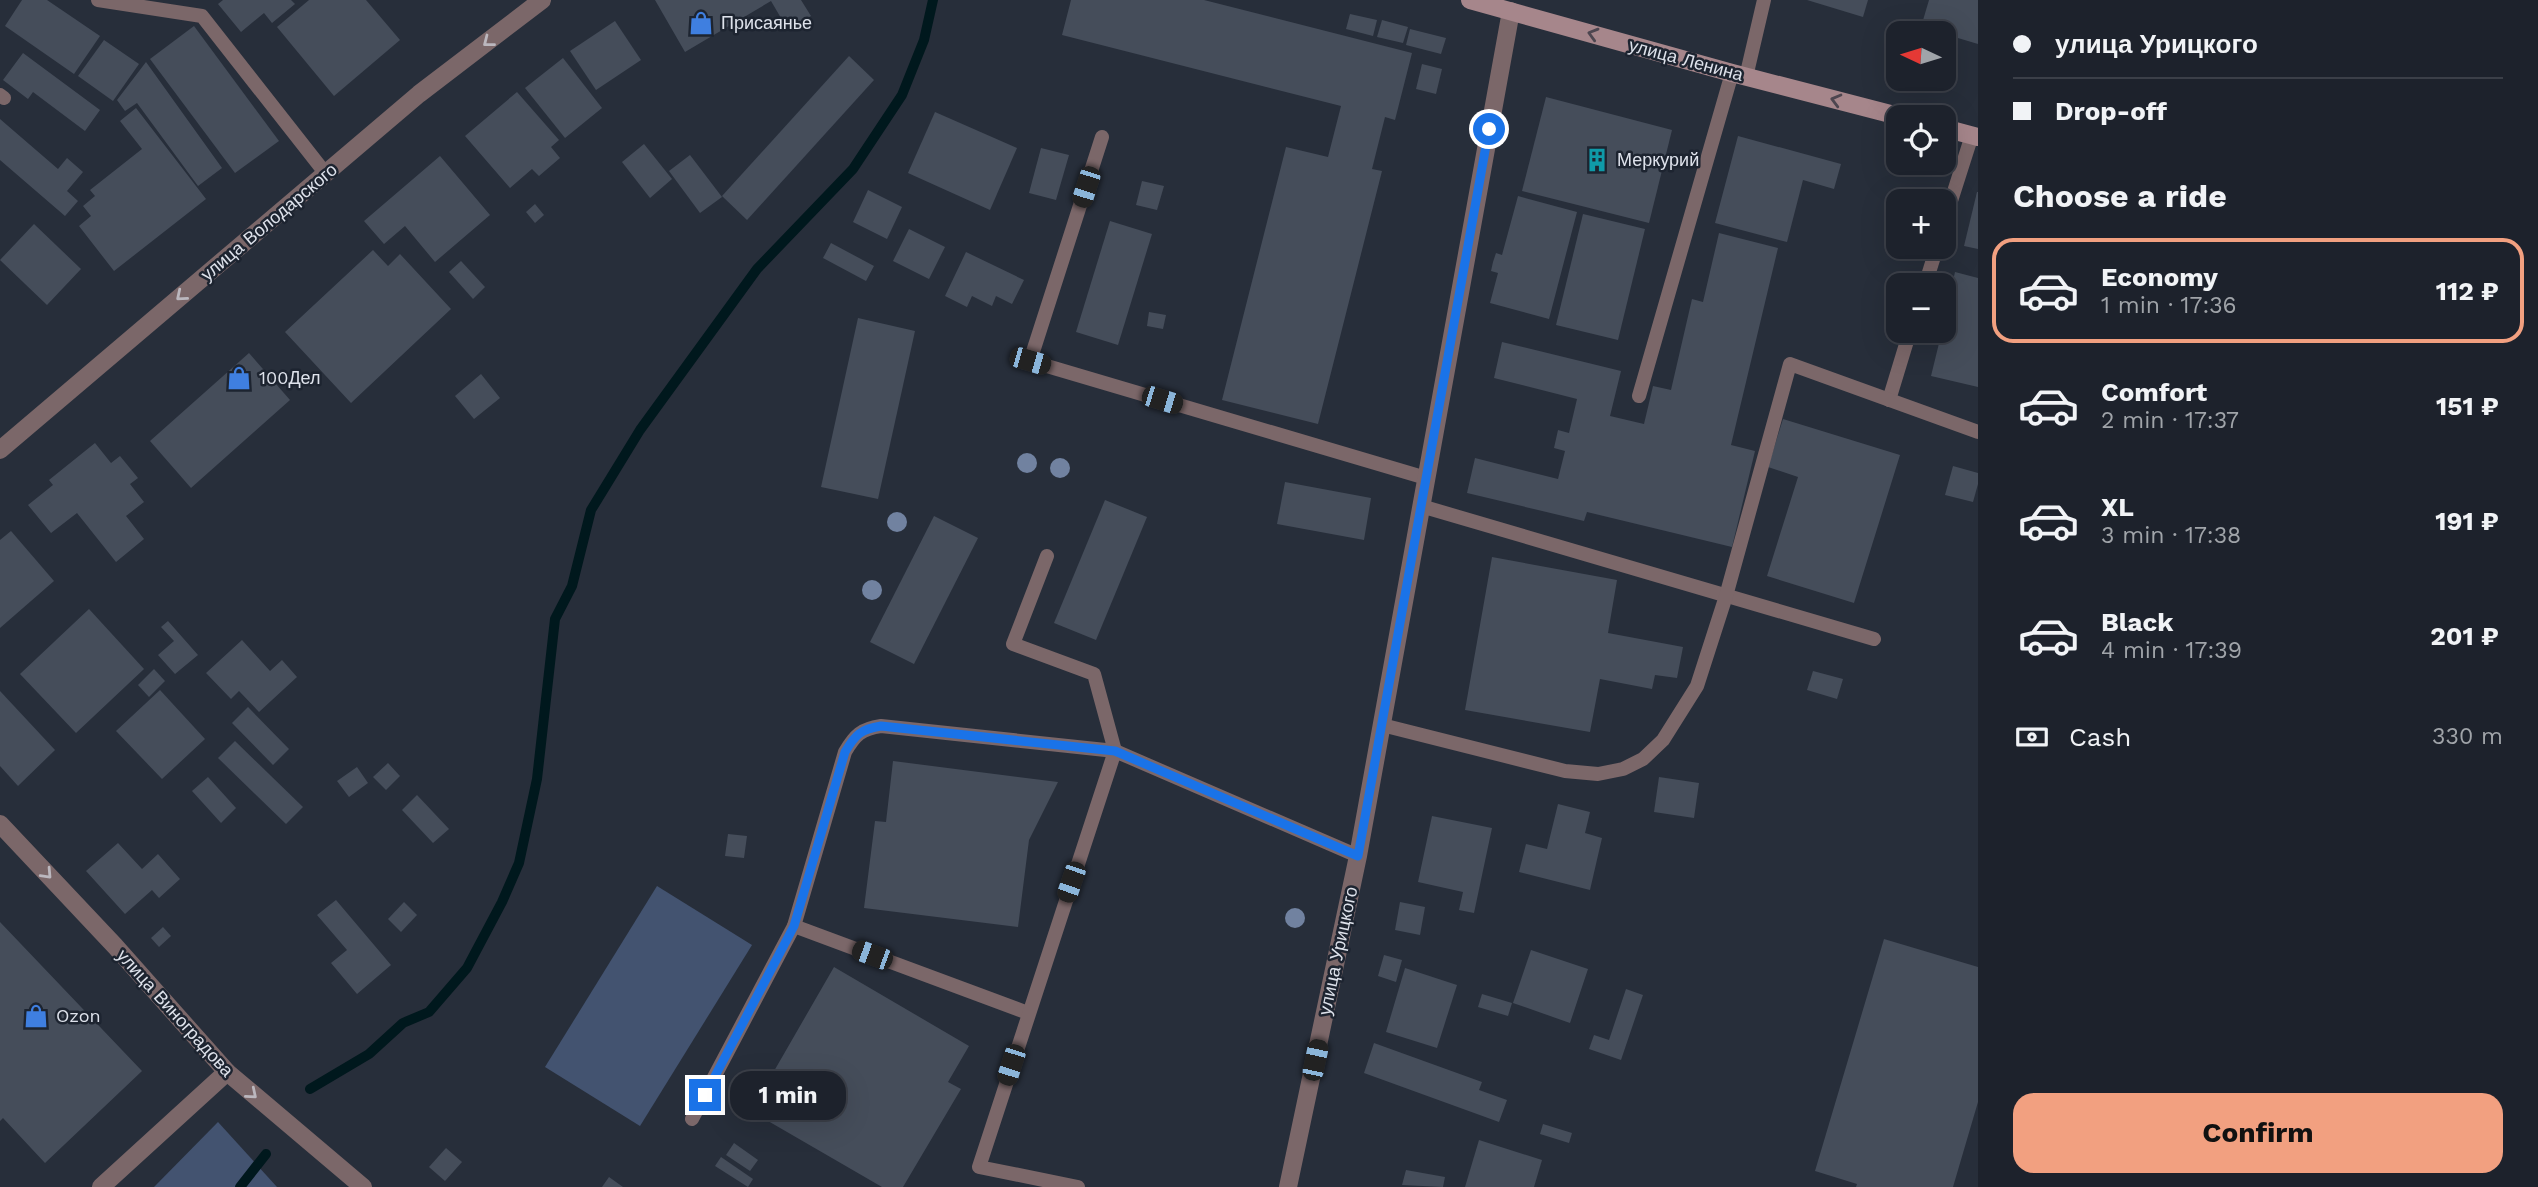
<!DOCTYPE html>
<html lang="en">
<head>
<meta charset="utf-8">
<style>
	body { margin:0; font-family:"Work Sans",sans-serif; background:#2a2f38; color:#f1f3f6; height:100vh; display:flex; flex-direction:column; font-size:26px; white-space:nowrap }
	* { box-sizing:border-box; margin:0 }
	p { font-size:23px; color:#a0a4a9 }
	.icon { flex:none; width:38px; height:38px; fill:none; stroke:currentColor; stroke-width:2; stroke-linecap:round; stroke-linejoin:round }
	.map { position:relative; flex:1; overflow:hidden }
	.sheet { display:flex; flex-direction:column; background:#1d222c; width:560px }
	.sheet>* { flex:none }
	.top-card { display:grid; align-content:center; height:154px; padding:0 35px; background:#1d222c }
	.needle { width:46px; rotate:274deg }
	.fabs { position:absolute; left:1886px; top:21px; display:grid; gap:14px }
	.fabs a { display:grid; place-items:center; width:70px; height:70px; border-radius:14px; background:#1d222c; box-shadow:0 7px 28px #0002,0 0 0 2px #3b3f48; font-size:35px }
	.end { position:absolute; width:32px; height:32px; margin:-16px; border:9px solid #1a73e8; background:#fff; box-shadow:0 0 0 4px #fff }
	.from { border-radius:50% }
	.bubble { position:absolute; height:49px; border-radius:21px; background:#1d222c; box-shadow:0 7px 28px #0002,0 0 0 2px #3b3f48; font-size:23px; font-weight:700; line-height:49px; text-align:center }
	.car { position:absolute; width:21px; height:42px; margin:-21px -10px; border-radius:9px; box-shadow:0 0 5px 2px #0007; background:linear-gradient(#222 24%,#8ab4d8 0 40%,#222 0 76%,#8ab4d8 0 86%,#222 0) }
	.top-card b { display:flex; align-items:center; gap:24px; height:66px; font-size:26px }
	.top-card b+b { border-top:2px solid #3b3f48 }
	.top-card i { width:18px; height:18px; background:#f1f3f6 }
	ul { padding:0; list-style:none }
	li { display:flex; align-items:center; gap:21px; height:105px; margin:0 14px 10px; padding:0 21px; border:4px solid transparent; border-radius:21px }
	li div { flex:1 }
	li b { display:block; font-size:26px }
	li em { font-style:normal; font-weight:700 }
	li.on { border-color:#f2a080 }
	li>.icon { width:63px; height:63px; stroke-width:1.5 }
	h2 { padding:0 35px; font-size:32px; line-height:84px }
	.pay { display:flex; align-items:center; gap:18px; height:77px; padding:0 35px; font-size:26px }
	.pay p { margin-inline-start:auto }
	.cta { display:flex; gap:14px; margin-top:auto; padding:14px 35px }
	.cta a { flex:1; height:80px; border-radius:21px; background:#f2a080; color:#111; font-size:28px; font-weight:700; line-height:80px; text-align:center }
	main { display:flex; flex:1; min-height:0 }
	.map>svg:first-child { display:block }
	.green { fill:#435370 }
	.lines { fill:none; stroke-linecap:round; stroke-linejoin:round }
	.stream { stroke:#00181d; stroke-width:10 }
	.building { fill:#454d5a }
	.service { stroke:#7b6769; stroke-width:14 }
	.minor { stroke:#7b6769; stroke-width:18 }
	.secondary { stroke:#a6868b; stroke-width:18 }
	.tree { fill:#7182a0 }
	.oneway { stroke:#4d4650 }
	.oneway2 { stroke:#bbb7be }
	.route { stroke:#1a73e8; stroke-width:9 }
	.labels { text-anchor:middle; stroke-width:5; stroke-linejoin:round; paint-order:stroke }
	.poi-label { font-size:18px; fill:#dee2eb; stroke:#1d2430; text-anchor:start }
	.street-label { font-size:18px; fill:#dee2eb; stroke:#1d2430 }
</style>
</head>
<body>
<main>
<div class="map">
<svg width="1978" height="1187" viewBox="0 0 1978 1187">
	<rect width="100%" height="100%" fill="#272e3a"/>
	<g class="green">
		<path d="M657,886L752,945L640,1126L545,1067Z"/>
		<path d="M218,1122L277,1187H154Z"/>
	</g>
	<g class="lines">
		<g class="stream">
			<path d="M310,1089L369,1054L403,1023L429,1012L467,968L502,902L519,863L537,779L555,619L572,586L591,510L640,430L757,269L853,169L902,95L924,40L933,0"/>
			<path d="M240,1187L266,1154"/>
		</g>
	</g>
	<g class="building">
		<path d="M22,0H47L100,36L74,74L5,26Z"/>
		<path d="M223,0H291L295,4L272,23L264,13L241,32L218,4Z"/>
		<path d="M309,0H366L400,40L334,96L277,27Z"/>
		<path d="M655,0H801L811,16L788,30L771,1L685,52Z"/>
		<path d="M1071,0H1204L1412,53L1395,120L1385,117L1372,169L1382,171L1318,424L1222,400L1286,147L1328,157L1341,106L1062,35Z"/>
		<path d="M1807,0H1868L1863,17Z"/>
		<path d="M1929,0H1978V44L1921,27Z"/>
		<path d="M1350,14L1377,20L1373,36L1346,29Z"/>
		<path d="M1382,20L1408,27L1403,43L1377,37Z"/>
		<path d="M615,21L641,60L596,90L570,51Z"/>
		<path d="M194,26L279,141L235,173L150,59Z"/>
		<path d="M1410,29L1446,38L1441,54L1406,45Z"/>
		<path d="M104,40L139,64L113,101L78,76Z"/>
		<path d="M23,53L100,110L85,131L33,92L28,99L3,80Z"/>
		<path d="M849,56L874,80L747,220L722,196Z"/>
		<path d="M563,58L602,108L565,138L525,88Z"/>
		<path d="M146,62L222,168L198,186L137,103L125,111L117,100Z"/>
		<path d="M1422,64L1442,69L1436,94L1416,89Z"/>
		<path d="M517,92L559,140L551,147L560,158L539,176L532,169L510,188L465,136Z"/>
		<path d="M1546,97L1672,130L1649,223L1522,191Z"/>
		<path d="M136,108L206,199L114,271L79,226L91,216L83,206L95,196L90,190L142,149L120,121Z"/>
		<path d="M935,112L1017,148L990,210L908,173Z"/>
		<path d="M0,119L58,169L67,158L83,172L67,191L78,201L65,216L0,160Z"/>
		<path d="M1738,136L1841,164L1834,189L1803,180L1787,242L1715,223Z"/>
		<path d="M644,144L672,179L650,198L622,162Z"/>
		<path d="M1041,148L1069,155L1056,200L1029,193Z"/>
		<path d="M690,155L722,197L700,213L669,171Z"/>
		<path d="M440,156L490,215L435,262L405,226L384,244L364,221Z"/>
		<path d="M1142,181L1164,186L1157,210L1136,205Z"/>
		<path d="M868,190L902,207L887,239L853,222Z"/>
		<path d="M1977,192H1978V249L1964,246Z"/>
		<path d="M1518,196L1577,212L1549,319L1490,303L1498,273L1491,271L1493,262L1496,253L1502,255Z"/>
		<path d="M535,204L544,215L535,223L526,212Z"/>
		<path d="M1583,214L1645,229L1618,340L1556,325Z"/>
		<path d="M1110,221L1152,234L1118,345L1076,332Z"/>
		<path d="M34,224L81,269L47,305L0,260Z"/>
		<path d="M909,229L945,247L929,279L893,261Z"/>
		<path d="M1719,233L1778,248L1731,445L1755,451L1732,547L1587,512L1584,521L1467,493L1475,458L1558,479L1565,451L1554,448L1558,430L1569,433L1577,399L1494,378L1502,342L1621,371L1610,416L1644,424L1653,386L1671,390L1692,299L1703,302Z"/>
		<path d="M831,243L874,266L866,281L823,258Z"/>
		<path d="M373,250L388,266L400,254L451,309L351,403L285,332Z"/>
		<path d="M966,252L1024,280L1012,304L996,296L992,306L972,296L967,307L945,296Z"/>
		<path d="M461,261L485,287L473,299L449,272Z"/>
		<path d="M1955,272L1978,278V387L1931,376L1942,331H1944V320Z"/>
		<path d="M1149,312L1166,315L1163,329L1147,326Z"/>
		<path d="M858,318L915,331L878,499L821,487Z"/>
		<path d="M249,353L290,400L191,488L150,441Z"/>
		<path d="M481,374L500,398L474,419L455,396Z"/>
		<path d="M1783,419L1900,455L1854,603L1767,576L1798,477L1768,467Z"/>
		<path d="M95,443L111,463L120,456L138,478L130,484L144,502L126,516L144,539L116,562L77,513L51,533L28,505L53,485L49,480Z"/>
		<path d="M1953,466L1978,473V484L1973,502L1945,495Z"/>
		<path d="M1285,482L1371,498L1364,540L1277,524Z"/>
		<path d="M1105,500L1147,517L1096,640L1054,623Z"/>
		<path d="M934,516L978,538L914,664L870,642Z"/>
		<path d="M11,531L54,581L0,628V540Z"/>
		<path d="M1492,557L1617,580L1608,633L1683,647L1677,678L1655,675L1652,689L1600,679L1590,732L1465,710Z"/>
		<path d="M89,609L144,669L76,733L20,674Z"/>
		<path d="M168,621L198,655L175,674L158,655L174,641L161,627Z"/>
		<path d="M242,640L270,671L282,660L297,677L259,712L239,691L231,699L206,673Z"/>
		<path d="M154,669L165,681L149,697L138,685Z"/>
		<path d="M1813,671L1843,679L1837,699L1807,690Z"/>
		<path d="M160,690L205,739L162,779L116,731Z"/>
		<path d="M0,691L55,750L18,786L0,766Z"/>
		<path d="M248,707L289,749L273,765L232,723Z"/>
		<path d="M235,741L303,807L286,824L218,758Z"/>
		<path d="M893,761L1058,782L1029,840L1018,927L864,908L875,821L886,822Z"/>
		<path d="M388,763L400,776L386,790L373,777Z"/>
		<path d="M357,767L368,783L349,797L337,781Z"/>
		<path d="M208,777L236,808L221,823L192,791Z"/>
		<path d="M1659,777L1699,783L1694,818L1654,812Z"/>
		<path d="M417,795L449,829L433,843L402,810Z"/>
		<path d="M1558,804L1590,812L1585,833L1602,838L1590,890L1519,872L1526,844L1547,849Z"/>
		<path d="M1432,816L1492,828L1474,913L1459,910L1463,892L1418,882Z"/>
		<path d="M728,834L747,836L744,858L725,856Z"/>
		<path d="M118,843L142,869L158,854L180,879L159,898L152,890L125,914L86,871Z"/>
		<path d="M336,900L391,965L357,994L331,963L347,950L317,915Z"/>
		<path d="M404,902L417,915L401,932L388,919Z"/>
		<path d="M1400,902L1425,907L1420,935L1395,930Z"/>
		<path d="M0,922L142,1071L45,1163L3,1118L0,1121Z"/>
		<path d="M163,927L171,936L159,947L151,938Z"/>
		<path d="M1884,939L1978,967V1102L1953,1187H1856L1857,1184L1815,1171Z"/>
		<path d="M1531,950L1588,969L1570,1023L1513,1003Z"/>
		<path d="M1384,955L1402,960L1396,982L1378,976Z"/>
		<path d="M834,967L969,1046L948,1082L961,1089L903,1187H882L751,1111Z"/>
		<path d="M1405,968L1457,985L1437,1048L1386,1032Z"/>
		<path d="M1626,989L1643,995L1621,1060L1589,1049L1594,1035L1609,1040Z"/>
		<path d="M1482,994L1512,1003L1508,1016L1478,1007Z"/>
		<path d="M1374,1043L1482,1082L1479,1090L1507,1100L1499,1122L1364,1073Z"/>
		<path d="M1543,1124L1572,1133L1569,1143L1540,1134Z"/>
		<path d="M1479,1140L1542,1160L1534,1187H1465Z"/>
		<path d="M734,1143L758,1160L750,1171L726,1155Z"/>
		<path d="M446,1148L462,1162L445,1181L429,1167Z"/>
		<path d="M721,1157L753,1179L748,1187L715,1166Z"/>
		<path d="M1406,1170L1445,1177L1443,1187L1402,1185Z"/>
		<path d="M609,1177L623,1187H602Z"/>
	</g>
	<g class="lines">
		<g class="service">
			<path d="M98,0L202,16L326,174"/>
			<path d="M1746,77L1764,0"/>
			<path d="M0,95L4,98"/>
			<path d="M1102,137L1030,361L1426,478"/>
			<path d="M1944,223L1972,135"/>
			<path d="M1925,285L1937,247"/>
			<path d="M1639,396L1732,73"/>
			<path d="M1889,400L1910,331"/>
			<path d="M1421,506L1874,639"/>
			<path d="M1382,725L1565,771L1598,774L1623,769L1643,759L1663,740L1697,686L1726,596L1790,364L1978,432"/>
			<path d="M794,926L1028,1013"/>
			<path d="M692,1119L794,926L845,752C855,735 861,729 881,726L1115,751L1094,674L1013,644L1047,556"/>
			<path d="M1078,1187L979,1167L1115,751L1358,856"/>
		</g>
		<g class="minor">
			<path d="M0,450L419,94L542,0"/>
			<path d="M0,824L115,946L227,1072L363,1187"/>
			<path d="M101,1187L227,1072"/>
			<path d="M1288,1187L1358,856L1511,11"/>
		</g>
		<g class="secondary">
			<path d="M1470,0L1732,73L1902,117"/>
			<path d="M1944,128L1978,137"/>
		</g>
	</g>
	<g class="tree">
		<circle cx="1027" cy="463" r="10"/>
		<circle cx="1060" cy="468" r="10"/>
		<circle cx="897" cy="522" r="10"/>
		<circle cx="872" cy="590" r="10"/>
		<circle cx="1295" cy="918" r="10"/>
	</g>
	<defs><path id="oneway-chevron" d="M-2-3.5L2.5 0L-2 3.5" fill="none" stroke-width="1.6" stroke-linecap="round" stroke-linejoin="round" transform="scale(1.75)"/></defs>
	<g class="oneway">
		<use href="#oneway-chevron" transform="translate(1593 34) rotate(-164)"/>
		<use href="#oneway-chevron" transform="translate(1836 100) rotate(-165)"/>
	</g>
	<g class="oneway2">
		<use href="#oneway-chevron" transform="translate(488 42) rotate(142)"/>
		<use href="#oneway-chevron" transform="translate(181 296) rotate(140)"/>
		<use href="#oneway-chevron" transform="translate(47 874) rotate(47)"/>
		<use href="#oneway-chevron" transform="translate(252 1094) rotate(40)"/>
	</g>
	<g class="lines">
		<path class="route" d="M705,1095L794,926L845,752C855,735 861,729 881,726L1115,751L1358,856L1489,129"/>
	</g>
	<defs>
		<g id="shop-bare" transform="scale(1.89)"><path d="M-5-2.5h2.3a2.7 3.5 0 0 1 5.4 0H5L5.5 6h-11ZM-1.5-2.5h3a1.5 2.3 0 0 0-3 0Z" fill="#3f7fe0" stroke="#1d2430" stroke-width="2.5" paint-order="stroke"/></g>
		<g id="building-bare" transform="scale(1.89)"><path d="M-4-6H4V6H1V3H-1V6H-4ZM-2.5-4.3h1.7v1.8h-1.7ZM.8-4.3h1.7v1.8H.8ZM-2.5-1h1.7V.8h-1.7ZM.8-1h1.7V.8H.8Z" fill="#0f9aa8" stroke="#1d2430" stroke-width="2.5" paint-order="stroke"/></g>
	</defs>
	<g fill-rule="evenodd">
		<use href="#shop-bare" x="701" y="23"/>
		<use href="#building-bare" x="1597" y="160"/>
		<use href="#shop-bare" x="239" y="378"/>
		<use href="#shop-bare" x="36" y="1016"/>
	</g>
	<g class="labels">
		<g class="poi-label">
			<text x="721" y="29">Присаянье</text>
			<text x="1617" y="166">Меркурий</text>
			<text x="259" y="384">100Дел</text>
			<text x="56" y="1022">Ozon</text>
		</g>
		<g class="street-label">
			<text transform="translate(1686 60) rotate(15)" y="6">улица Ленина</text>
			<text transform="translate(269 222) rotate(-40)" y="6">улица Володарского</text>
			<text transform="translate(1338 951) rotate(-78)" y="6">улица Урицкого</text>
			<text transform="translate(175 1013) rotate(48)" y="6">улица Виноградова</text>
		</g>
	</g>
</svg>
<div class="fabs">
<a><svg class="needle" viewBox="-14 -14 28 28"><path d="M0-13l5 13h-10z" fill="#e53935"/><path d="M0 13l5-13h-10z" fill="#a0a4a9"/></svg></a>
<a><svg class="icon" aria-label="locate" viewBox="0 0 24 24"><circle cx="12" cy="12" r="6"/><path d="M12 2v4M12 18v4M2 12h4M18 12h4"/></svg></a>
<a>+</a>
<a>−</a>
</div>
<i class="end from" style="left:1489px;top:129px"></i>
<i class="end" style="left:705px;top:1095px"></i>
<div class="bubble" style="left:730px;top:1071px;width:116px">1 min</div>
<i class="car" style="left:1086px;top:187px;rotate:198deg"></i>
<i class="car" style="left:1030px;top:361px;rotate:106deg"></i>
<i class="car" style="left:1162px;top:400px;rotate:107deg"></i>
<i class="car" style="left:1071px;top:882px;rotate:199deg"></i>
<i class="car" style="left:872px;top:955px;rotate:290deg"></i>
<i class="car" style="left:1315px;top:1060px;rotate:12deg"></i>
<i class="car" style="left:1011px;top:1065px;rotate:198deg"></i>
</div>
<section class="sheet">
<div class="top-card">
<b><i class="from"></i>улица Урицкого</b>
<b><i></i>Drop-off</b>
</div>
<h2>Choose a ride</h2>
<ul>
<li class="on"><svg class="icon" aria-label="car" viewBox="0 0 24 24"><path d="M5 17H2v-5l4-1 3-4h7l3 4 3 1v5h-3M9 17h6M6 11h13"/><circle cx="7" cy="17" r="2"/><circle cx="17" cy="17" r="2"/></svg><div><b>Economy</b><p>1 min · 17:36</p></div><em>112 ₽</em></li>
<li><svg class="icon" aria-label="car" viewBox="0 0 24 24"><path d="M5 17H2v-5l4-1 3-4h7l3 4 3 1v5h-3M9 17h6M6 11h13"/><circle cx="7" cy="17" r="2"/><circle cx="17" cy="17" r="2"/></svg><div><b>Comfort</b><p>2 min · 17:37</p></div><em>151 ₽</em></li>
<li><svg class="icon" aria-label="car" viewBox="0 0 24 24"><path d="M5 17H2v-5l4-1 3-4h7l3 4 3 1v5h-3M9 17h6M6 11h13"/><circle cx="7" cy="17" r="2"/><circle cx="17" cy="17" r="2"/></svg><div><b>XL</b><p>3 min · 17:38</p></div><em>191 ₽</em></li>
<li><svg class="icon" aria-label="car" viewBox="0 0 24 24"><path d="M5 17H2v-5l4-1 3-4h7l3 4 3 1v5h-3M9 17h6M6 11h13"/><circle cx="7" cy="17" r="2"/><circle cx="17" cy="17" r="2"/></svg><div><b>Black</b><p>4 min · 17:39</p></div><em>201 ₽</em></li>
</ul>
<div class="pay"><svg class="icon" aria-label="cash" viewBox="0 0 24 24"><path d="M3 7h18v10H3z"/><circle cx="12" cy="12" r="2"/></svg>Cash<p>330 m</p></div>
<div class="cta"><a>Confirm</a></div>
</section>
</main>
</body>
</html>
